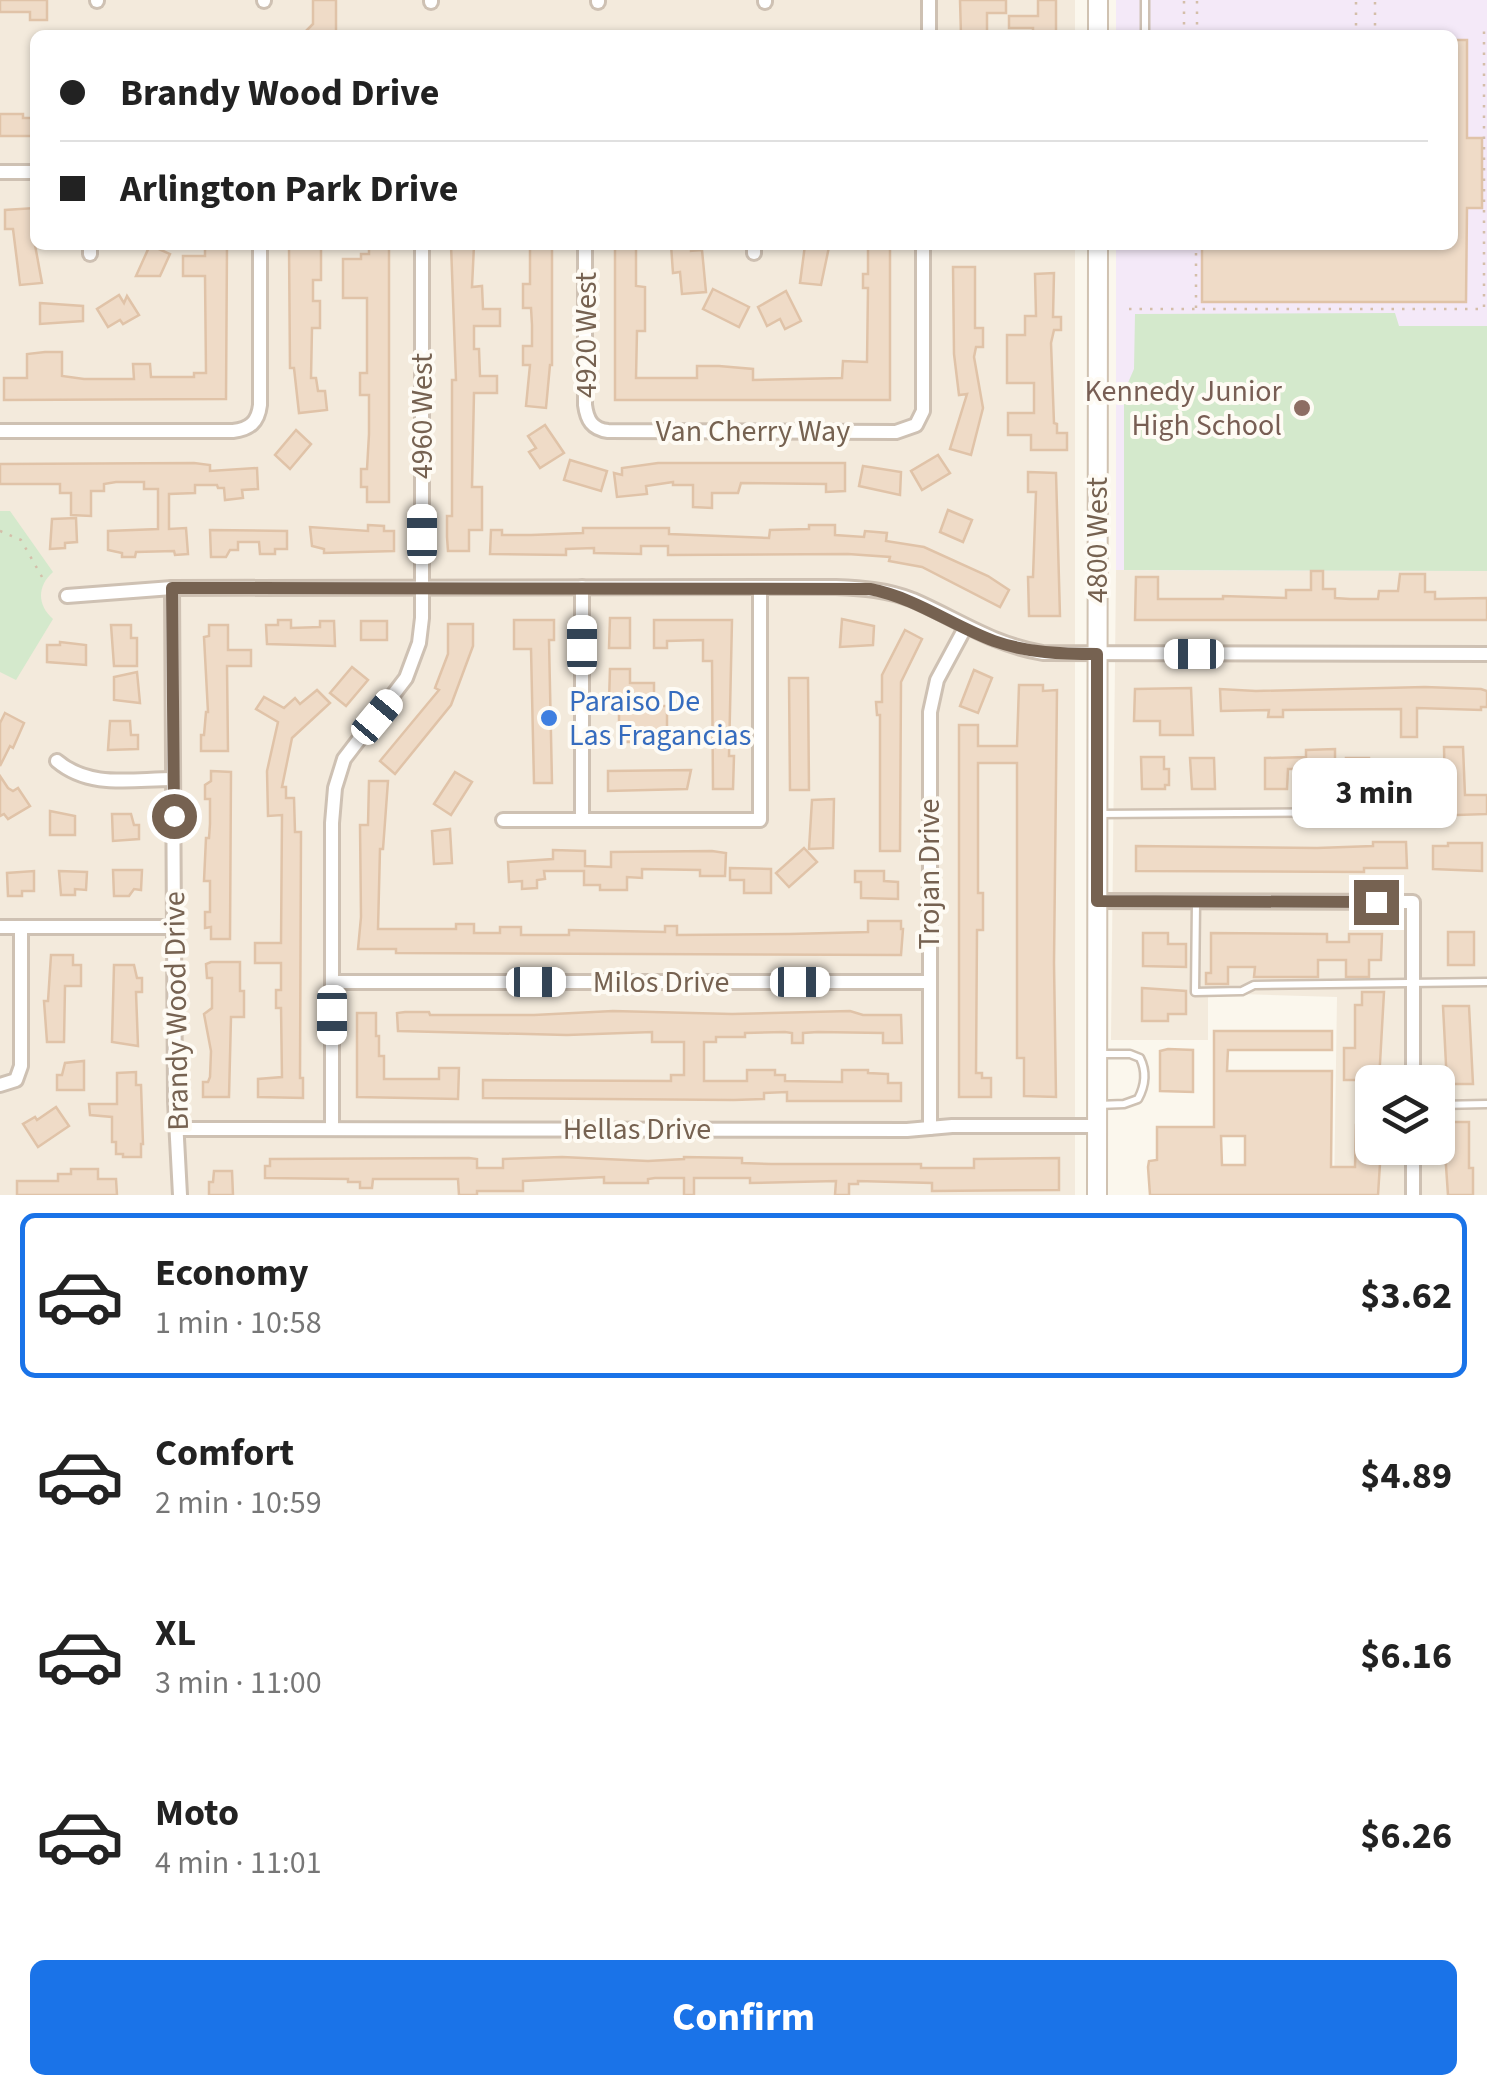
<!DOCTYPE html>
<html lang="en">
<head>
<meta charset="utf-8">
<style>
	body { margin:0; font-family:"Source Sans 3",sans-serif; background:#f6f6f6; color:#222; height:100vh; display:flex; flex-direction:column; font-size:38px; white-space:nowrap }
	* { box-sizing:border-box; margin:0 }
	p { font-size:32px; color:#767676 }
	.icon { flex:none; width:55px; height:55px; fill:none; stroke:currentColor; stroke-width:2; stroke-linecap:round; stroke-linejoin:round }
	.map { position:relative; height:1195px; overflow:hidden }
	.drawer { display:flex; flex-direction:column; background:#fff; flex:1 }
	.drawer>* { flex:none }
	.banner { position:absolute; left:30px; top:30px; width:1428px; height:220px; border-radius:15px; box-shadow:0 2px 8px #0004; display:grid; align-content:center; height:220px; padding:0 30px; background:#fff }
	.fabs { position:absolute; left:1355px; top:1065px; display:grid; gap:20px }
	.fabs a { display:grid; place-items:center; width:100px; height:100px; border-radius:15px; background:#fff; box-shadow:0 2px 8px #0004; font-size:50px }
	.end { position:absolute; width:45px; height:45px; margin:-22px; border:12px solid #766251; background:#fff; box-shadow:0 0 0 5px #fff }
	.from { border-radius:50% }
	.bubble { position:absolute; height:70px; border-radius:15px; background:#fff; box-shadow:0 2px 8px #0004; font-size:32px; font-weight:700; line-height:70px; text-align:center }
	.car { position:absolute; width:30px; height:60px; margin:-30px -15px; border-radius:12px; box-shadow:0 0 8px 2px #0007; background:linear-gradient(#fff 24%,#345 0 40%,#fff 0 76%,#345 0 86%,#fff 0) }
	.banner b { display:flex; align-items:center; gap:35px; height:95px; font-size:38px }
	.banner b+b { border-top:2px solid #e0e0e0 }
	.banner i { width:25px; height:25px; background:#222 }
	ul { padding:18px 0 0; list-style:none }
	li { display:flex; align-items:center; gap:30px; height:165px; margin:0 20px 15px; padding:0 10px; border:5px solid transparent; border-radius:15px }
	li div { flex:1 }
	li b { display:block; font-size:38px }
	li em { font-style:normal; font-weight:700 }
	li.current { border-color:#1a73e8 }
	li>.icon { width:90px; height:90px; stroke-width:1.5 }
	.action { display:flex; gap:20px; margin-top:auto; padding:20px 30px }
	.action a { flex:1; height:115px; border-radius:15px; background:#1a73e8; color:#fff; font-size:40px; font-weight:700; line-height:115px; text-align:center }
	.map>svg:first-child { display:block }
	.residential { fill:#f3eadc; fill-rule:evenodd }
	.education { fill:#f4e9f8 }
	.green { fill:#d4e9cc }
	.building { fill:#efdbc7; stroke:#e0c3a8; stroke-width:2.5; fill-rule:evenodd }
	.lines { fill:none; stroke-linecap:round; stroke-linejoin:round }
	.service-casing { stroke:#cec1b3; stroke-width:11 }
	.minor-casing { stroke:#cec1b3; stroke-width:18 }
	.secondary-casing { stroke:#d0c2b1; stroke-width:22 }
	.path { stroke:#d4bea9; stroke-width:2.5; stroke-dasharray:2.5 8; stroke-linecap:butt }
	.service { stroke:#fff; stroke-width:6 }
	.minor { stroke:#fff; stroke-width:12 }
	.secondary { stroke:#fff; stroke-width:18 }
	.route { stroke:#766251; stroke-width:12 }
	.education-dot { fill:#8d6e63; stroke:#fefbf4; stroke-width:4 }
	.shop-dot { fill:#3f7fe0; stroke:#fefbf4; stroke-width:4 }
	.labels { text-anchor:middle; stroke-width:8; stroke-linejoin:round; paint-order:stroke }
	.street-label { font-size:30px; fill:#766251; stroke:#fefbf4 }
	.education-label { font-size:30px; fill:#785e54; stroke:#fefbf4; text-anchor:end }
	.shop-label { font-size:30px; fill:#366cbe; stroke:#fefbf4; text-anchor:start }
</style>
</head>
<body>
<div class="map">
<svg width="1487" height="1195" viewBox="0 0 1487 1195">
	<rect width="100%" height="100%" fill="#fbf7ed"/>
	<g class="residential">
		<path d="M0,0H1075V35H35V245H1075V1195H0Z"/>
		<path d="M1116,570L1487,571V1195H1334L1337,997L1208,993V1040H1111ZM1372,1082H1438V1148H1372Z"/>
	</g>
	<path class="education" d="M1116,0H1487V571L1116,570V245H1452V35H1116Z"/>
	<g class="green">
		<path d="M1487,60V571L1124,570V392L1134,369L1135,314L1395,313L1399,326H1487Z"/>
		<path d="M0,511H10L53,572C37,586 37,605 53,619L16,680L0,672Z"/>
	</g>
	<g class="building">
		<path d="M0,0H47V20H30V12H0Z"/>
		<path d="M313,0H336V32L302,35L313,24Z"/>
		<path d="M960,0H1006V13H987V35H961Z"/>
		<path d="M1038,0H1056V35H1037L1033,33V28H1009V16H1038Z"/>
		<path d="M1452,40H1467V138H1482V208H1467L1466,302H1202V245H1452Z"/>
		<path d="M0,114H23V118H35V136H0Z"/>
		<path d="M35,208V245L42,283L20,285L13,229H5V210Z"/>
		<path d="M150,245L170,254L160,276H136Z"/>
		<path d="M205,245H227L226,399L4,400V378H27V354L45,352H62V376L84,379H134L133,364H150L151,377H194V373H206L205,276H183V256H205Z"/>
		<path d="M289,245H321V280H313V301H320V328H312L311,378H316L318,391H325L327,410L299,413L294,368H290Z"/>
		<path d="M369,245H389V502H367V487H361V469H367L369,434V395H360V373H367V298H343V259H361V254H369Z"/>
		<path d="M451,245H474L472,287L482,286L483,309H500V326H474V349H479L480,376H497V393H474L472,487H482V530H469V551H448L447,537V516H452V380H456Z"/>
		<path d="M530,245H552V365H550L546,408L526,406L530,365H523V346H532V325L531,308H523V284H530Z"/>
		<path d="M615,245H636V286L645,287V331H637L636,378H697V366H719L753,369V380L842,378L843,361L867,362L868,288H863V274H868V245H890V400H615Z"/>
		<path d="M671,245H691V251L702,250L706,292L682,294L680,272L673,273Z"/>
		<path d="M805,245L829,247L821,285L800,283Z"/>
		<path d="M953,267H975V328H983V347H976L974,357L983,408L971,455L950,449L967,394L959,395L954,354Z"/>
		<path d="M1054,273L1053,317H1061V330H1054L1051,343L1054,423L1057,424V433H1067V450H1031V435H1008V413H1034V383H1007V335H1025V316H1036L1035,274Z"/>
		<path d="M713,289L749,307L739,327L703,309Z"/>
		<path d="M786,291L801,321L785,329L780,319L767,326L758,307Z"/>
		<path d="M119,295L124,303L127,296L139,315L123,324L120,320L108,327L97,309Z"/>
		<path d="M40,303L83,306V321L40,324Z"/>
		<path d="M545,425L564,453L540,468L529,452L536,448L528,436Z"/>
		<path d="M296,430L311,444L290,469L275,455Z"/>
		<path d="M938,455L950,473L922,490L911,471Z"/>
		<path d="M570,460L607,471L601,491L564,480Z"/>
		<path d="M194,463L210,465V471L257,468L258,489L242,490L243,498L225,500L224,488H218L217,485H195V493L169,494V529L186,528L188,554L175,555L174,551L136,552L135,557H122V553L108,550V531L158,529V489H144V482H116L104,484V491H91V516L71,515V493H60V484H0V464Z"/>
		<path d="M658,463H845V491L826,492V484L741,483L738,493H712V508L693,507V485H673V482L646,486L647,494L617,497L614,473L622,475V468Z"/>
		<path d="M863,466L901,472L900,495L859,486Z"/>
		<path d="M1028,472L1056,473L1060,616H1029L1028,577H1033L1036,492H1028Z"/>
		<path d="M948,510L972,520L963,542L940,532Z"/>
		<path d="M76,518L77,542L65,543V548L50,549L52,519Z"/>
		<path d="M368,525L384,526V531H394V551L324,553V549L312,546L310,527L368,531Z"/>
		<path d="M809,525H835V535L864,537L865,531L887,533L886,541L924,547L988,576L1009,590L1000,607L922,567L889,561L890,557L848,554L668,555V546H641V554L594,553V548L566,549V555L490,554L491,530H502V535H531L583,533V528H669V534L769,538L770,530L809,529Z"/>
		<path d="M210,530L287,531V549H275V554H260L259,542H238V550H230L226,557H211Z"/>
		<path d="M1311,571H1323V589H1335V598L1350,599H1378L1379,591H1398L1400,574H1425V592H1435V599L1487,598V620H1135L1136,577H1158V599H1223V596L1286,598V590H1311Z"/>
		<path d="M610,618H630V648H609Z"/>
		<path d="M842,619L874,626L873,645L840,647Z"/>
		<path d="M278,620H291V628L320,627V621H334L335,646L267,644L266,625H278Z"/>
		<path d="M514,620H554V640H549L552,783H534L531,649H514Z"/>
		<path d="M654,620H732L729,756H734L733,789H713L712,661H703V640L667,641V648H654Z"/>
		<rect x="361" y="621" width="26" height="19"/>
		<path d="M448,624H473V646L451,705L395,774L380,761L439,690L435,688L448,654Z"/>
		<path d="M111,625H131V638H137V666H114Z"/>
		<path d="M209,625H228V650H251V666H227L228,751H201V735H204L206,712H208L204,637L209,636Z"/>
		<path d="M905,630L922,639L901,682L900,851H880V715H877L876,702H882V675Z"/>
		<path d="M60,642L86,645V665L47,662V645H60Z"/>
		<path d="M352,667L368,680L346,706L330,693Z"/>
		<path d="M610,669H630V683H654V706H667V732H639V742H619V701H609Z"/>
		<path d="M974,670L992,678L978,713L960,706Z"/>
		<path d="M137,672L140,703L114,700V677Z"/>
		<path d="M789,678H808L809,790H790Z"/>
		<path d="M1019,685H1043V691L1057,690L1054,963L1056,1097L1024,1096V1058H1017V763H978V893H983V930H977L976,1073H982V1078H991V1097H959V725H978V746H1017Z"/>
		<path d="M1425,687L1481,689L1487,691V707H1481V710L1417,708V737H1401V709L1283,710V717H1268L1269,710L1221,711L1220,689L1256,691Z"/>
		<path d="M1191,688L1193,735H1160V721H1134L1135,689Z"/>
		<path d="M317,690L330,703L292,738L282,787H286V798H294L295,832H301L300,1078H303V1098L258,1097V1079L282,1077L281,1008H276V990H281V963H255V943H281L282,815L268,816L267,771L278,722L256,709L264,697L284,708L295,698L300,704Z"/>
		<path d="M5,713L24,723L13,748L10,746L0,766V723Z"/>
		<path d="M110,721H130L131,735H138V749L108,750Z"/>
		<path d="M1444,747H1463L1465,795H1487V814L1397,817L1398,789H1418V795H1445Z"/>
		<path d="M1335,749V769H1288L1287,789H1265V758L1306,757V750Z"/>
		<path d="M1141,757H1164V769H1169V785H1165V789H1142Z"/>
		<path d="M1190,758H1214L1215,789H1192Z"/>
		<path d="M1346,758H1369L1370,790H1347Z"/>
		<path d="M691,770L687,789L608,791V771Z"/>
		<path d="M211,771L231,772L230,939H211V927L205,928V912H210V881H204L206,838H209L210,824V799H205V785L211,781Z"/>
		<path d="M455,772L472,782L451,815L434,804Z"/>
		<path d="M0,776L8,788L13,791L18,788L30,806L8,819L4,814L0,816Z"/>
		<path d="M369,781H388L383,849H380L378,929H456V924H474V933H500V927H521V935H569V930L665,932V926H677V935L790,934L868,932V921H901V929H903L901,955L396,953V949H358L361,917L360,825H368Z"/>
		<path d="M834,799L833,848L809,849L812,800Z"/>
		<path d="M50,811L75,816V835H50Z"/>
		<path d="M112,814H131L134,825H139V839L113,841Z"/>
		<path d="M450,829L452,863L434,864L432,831Z"/>
		<path d="M1373,842H1406L1407,868H1364V872L1136,871V846L1317,848L1373,846Z"/>
		<path d="M1448,843H1482V871L1433,869V846H1448Z"/>
		<path d="M804,848L817,862L789,887L776,873Z"/>
		<path d="M553,850L585,851V866L611,867V852L712,851L726,853L725,876H700V870L642,869V878L627,877V890H600V885H584V871H544L545,879L537,880V888L522,889V881L509,882L508,862L553,859Z"/>
		<path d="M730,868L771,869V893H744V880H730Z"/>
		<path d="M113,870H142L141,890L134,889L129,896H114Z"/>
		<path d="M34,871V891H22V896H8L7,873Z"/>
		<path d="M59,871L87,872L86,890L75,889V895H61Z"/>
		<path d="M855,871H884V881L898,882V899L861,898V882H855Z"/>
		<rect x="1448" y="932" width="26" height="33"/>
		<path d="M1143,933H1168V944H1186V967L1143,966Z"/>
		<path d="M1211,933L1327,934V942H1349V934H1382L1381,960H1369V977H1346V960H1318V977H1254L1255,967H1228V984H1206V973H1211Z"/>
		<path d="M51,955H73V965H81V986H65L64,1042H47L44,1001H48Z"/>
		<path d="M211,962H240V991H244V1017H231L229,1097H203V1082H208L210,1077L211,1051L204,1014L212,1008V978H207L206,964Z"/>
		<path d="M114,965H134L137,978H142V992H136L138,1046L112,1042Z"/>
		<path d="M1142,988L1186,991V1014H1168V1021H1142Z"/>
		<path d="M1362,992H1384L1379,1081H1372V1148H1381L1378,1195H1150L1148,1167L1149,1161L1157,1160V1127H1214V1031H1332V1050H1228L1227,1071H1332L1331,1167H1355L1356,1125H1361V1080H1344V1048H1355V1005H1362ZM1221,1136H1245V1165H1222Z"/>
		<path d="M1443,1006H1469L1473,1084H1447Z"/>
		<path d="M613,1011L732,1014L850,1011L863,1015H901L902,1043H883V1033L818,1032L803,1033V1043H792V1033L785,1032L745,1033V1037H716V1042H704V1081H747V1070H775V1075H785V1081L842,1082V1070H868V1073L888,1074V1083H901V1101H787V1092L764,1093V1099L734,1100L483,1098V1080L671,1081V1075H684V1042H652V1032L567,1035L398,1031L397,1013L405,1012H429L430,1015H534Z"/>
		<path d="M357,1013H376V1036H379V1056H384V1079H439V1068H459L458,1099L357,1097Z"/>
		<path d="M1168,1049L1193,1050V1092L1160,1091V1051Z"/>
		<path d="M84,1061V1090H57V1075H62L65,1063Z"/>
		<path d="M136,1072V1085H141L143,1144H141V1157H123V1154H116V1142H112V1117L90,1115L89,1104H117V1073Z"/>
		<path d="M56,1107L69,1126L38,1147L23,1124L35,1117L37,1120Z"/>
		<path d="M1443,1122H1469V1168H1473V1195H1448Z"/>
		<path d="M562,1157L648,1161L684,1159V1157L742,1158V1163L771,1164H921V1168H974V1159L1059,1158V1190L932,1191V1183L858,1181V1184H849V1195H835L836,1181L750,1183V1178H694V1195H684V1178H655L648,1179V1183H604V1177L523,1181V1191H477V1195H459L458,1179H373L372,1188H360V1182H348V1179L265,1178V1166H270V1159L469,1158L477,1159V1168H503V1159Z"/>
		<path d="M71,1169H98V1179H116L117,1195H17V1181H58V1174H71Z"/>
		<path d="M214,1171H232L233,1195H209V1182H213Z"/>
	</g>
	<g class="lines">
		<g class="service-casing">
			<g id="service">
				<path d="M1145,35V0"/>
				<path d="M1098,814L1368,812"/>
				<path d="M1196,903L1195,992L1242,991L1254,985L1487,982"/>
				<path d="M1097,1054H1130L1140,1058C1147,1072 1145,1086 1138,1099L1124,1104L1098,1105"/>
				<path d="M1438,1105L1487,1104"/>
			</g>
		</g>
		<g class="minor-casing">
			<g id="minor">
				<path d="M97,0V1"/>
				<path d="M431,0V2"/>
				<path d="M598,0V2"/>
				<path d="M929,0V35"/>
				<path d="M264,1V0"/>
				<path d="M765,2V0"/>
				<path d="M0,172H35"/>
				<path d="M90,245V254"/>
				<path d="M585,245V405C587,420 592,429 608,431L896,432L916,425L923,411V245"/>
				<path d="M754,245V253"/>
				<path d="M0,431H233C250,429 258,422 260,405V245"/>
				<path d="M582,587V819"/>
				<path d="M172,588L175,1101L180,1195"/>
				<path d="M67,596L172,588L836,587C862,588 888,590 913,600C959,620 991,644 1043,653L1487,654"/>
				<path d="M57,761C90,789 132,779 173,779"/>
				<path d="M503,820H760V587"/>
				<path d="M1097,901L1413,902V1082"/>
				<path d="M0,927H174"/>
				<path d="M332,982H930"/>
				<path d="M0,1085L16,1080L21,1066V927"/>
				<path d="M930,1128V712L937,680L965,628"/>
				<path d="M177,1129L907,1130L952,1126H1097"/>
				<path d="M332,1129V823L335,788L344,759L406,678L419,643L422,618V245"/>
				<path d="M1413,1148V1195"/>
			</g>
		</g>
		<g class="secondary-casing">
			<g id="secondary">
				<path d="M1098,0V35"/>
				<path d="M1097,1195L1098,245"/>
			</g>
		</g>
		<g class="path">
			<path d="M1184,1V25"/>
			<path d="M1356,2V27"/>
			<path d="M1375,2V27"/>
			<path d="M1197,35V1"/>
			<path d="M1196,308V245"/>
			<path d="M1129,309H1484V27"/>
			<path d="M0,531L21,540L42,577"/>
		</g>
		<use href="#service" class="service"/>
		<use href="#minor" class="minor"/>
		<use href="#secondary" class="secondary"/>
	</g>
	<g class="lines">
		<path class="route" d="M174,816L172,588L870,589C916,598 951,625 994,641C1028,653 1062,654 1097,654V901L1376,902"/>
	</g>
	<circle class="education-dot" cx="1302" cy="408" r="10"/>
	<circle class="shop-dot" cx="549" cy="718" r="10"/>
	<g class="labels">
		<g class="street-label">
			<text transform="translate(586 335) rotate(-90)" y="10">4920 West</text>
			<text transform="translate(422 416) rotate(-90)" y="10">4960 West</text>
			<text x="753" y="441">Van Cherry Way</text>
			<text transform="translate(1097 540) rotate(-90)" y="10">4800 West</text>
			<text transform="translate(929 874) rotate(-90)" y="10">Trojan Drive</text>
			<text x="661" y="992">Milos Drive</text>
			<text transform="translate(176 1011) rotate(-91)" y="10">Brandy Wood Drive</text>
			<text x="637" y="1139">Hellas Drive</text>
		</g>
		<g class="education-label">
			<text x="1282" y="401">Kennedy Junior<tspan x="1282" dy="34">High School</tspan></text>
		</g>
		<g class="shop-label">
			<text x="569" y="711">Paraiso De<tspan x="569" dy="34">Las Fragancias</tspan></text>
		</g>
	</g>
</svg>
<div class="fabs">
<a><svg class="icon" aria-label="layers" viewBox="0 0 24 24"><path d="M12 4l9 5-9 5-9-5zM3 14l9 5 9-5"/></svg></a>
</div>
<i class="end from" style="left:174px;top:816px"></i>
<i class="end" style="left:1376px;top:902px"></i>
<div class="bubble" style="left:1292px;top:758px;width:165px">3 min</div>
<i class="car" style="left:422px;top:534px;rotate:0deg"></i>
<i class="car" style="left:582px;top:645px;rotate:0deg"></i>
<i class="car" style="left:1194px;top:654px;rotate:270deg"></i>
<i class="car" style="left:377px;top:717px;rotate:40deg"></i>
<i class="car" style="left:536px;top:982px;rotate:90deg"></i>
<i class="car" style="left:800px;top:982px;rotate:90deg"></i>
<i class="car" style="left:332px;top:1015px;rotate:180deg"></i>
<div class="banner">
<b><i class="from"></i>Brandy Wood Drive</b>
<b><i></i>Arlington Park Drive</b>
</div>
</div>
<section class="drawer">
<ul>
<li class="current"><svg class="icon" aria-label="car" viewBox="0 0 24 24"><path d="M5 17H2v-5l4-1 3-4h7l3 4 3 1v5h-3M9 17h6M6 11h13"/><circle cx="7" cy="17" r="2"/><circle cx="17" cy="17" r="2"/></svg><div><b>Economy</b><p>1 min · 10:58</p></div><em>$3.62</em></li>
<li><svg class="icon" aria-label="car" viewBox="0 0 24 24"><path d="M5 17H2v-5l4-1 3-4h7l3 4 3 1v5h-3M9 17h6M6 11h13"/><circle cx="7" cy="17" r="2"/><circle cx="17" cy="17" r="2"/></svg><div><b>Comfort</b><p>2 min · 10:59</p></div><em>$4.89</em></li>
<li><svg class="icon" aria-label="car" viewBox="0 0 24 24"><path d="M5 17H2v-5l4-1 3-4h7l3 4 3 1v5h-3M9 17h6M6 11h13"/><circle cx="7" cy="17" r="2"/><circle cx="17" cy="17" r="2"/></svg><div><b>XL</b><p>3 min · 11:00</p></div><em>$6.16</em></li>
<li><svg class="icon" aria-label="car" viewBox="0 0 24 24"><path d="M5 17H2v-5l4-1 3-4h7l3 4 3 1v5h-3M9 17h6M6 11h13"/><circle cx="7" cy="17" r="2"/><circle cx="17" cy="17" r="2"/></svg><div><b>Moto</b><p>4 min · 11:01</p></div><em>$6.26</em></li>
</ul>
<div class="action"><a>Confirm</a></div>
</section>
</body>
</html>
